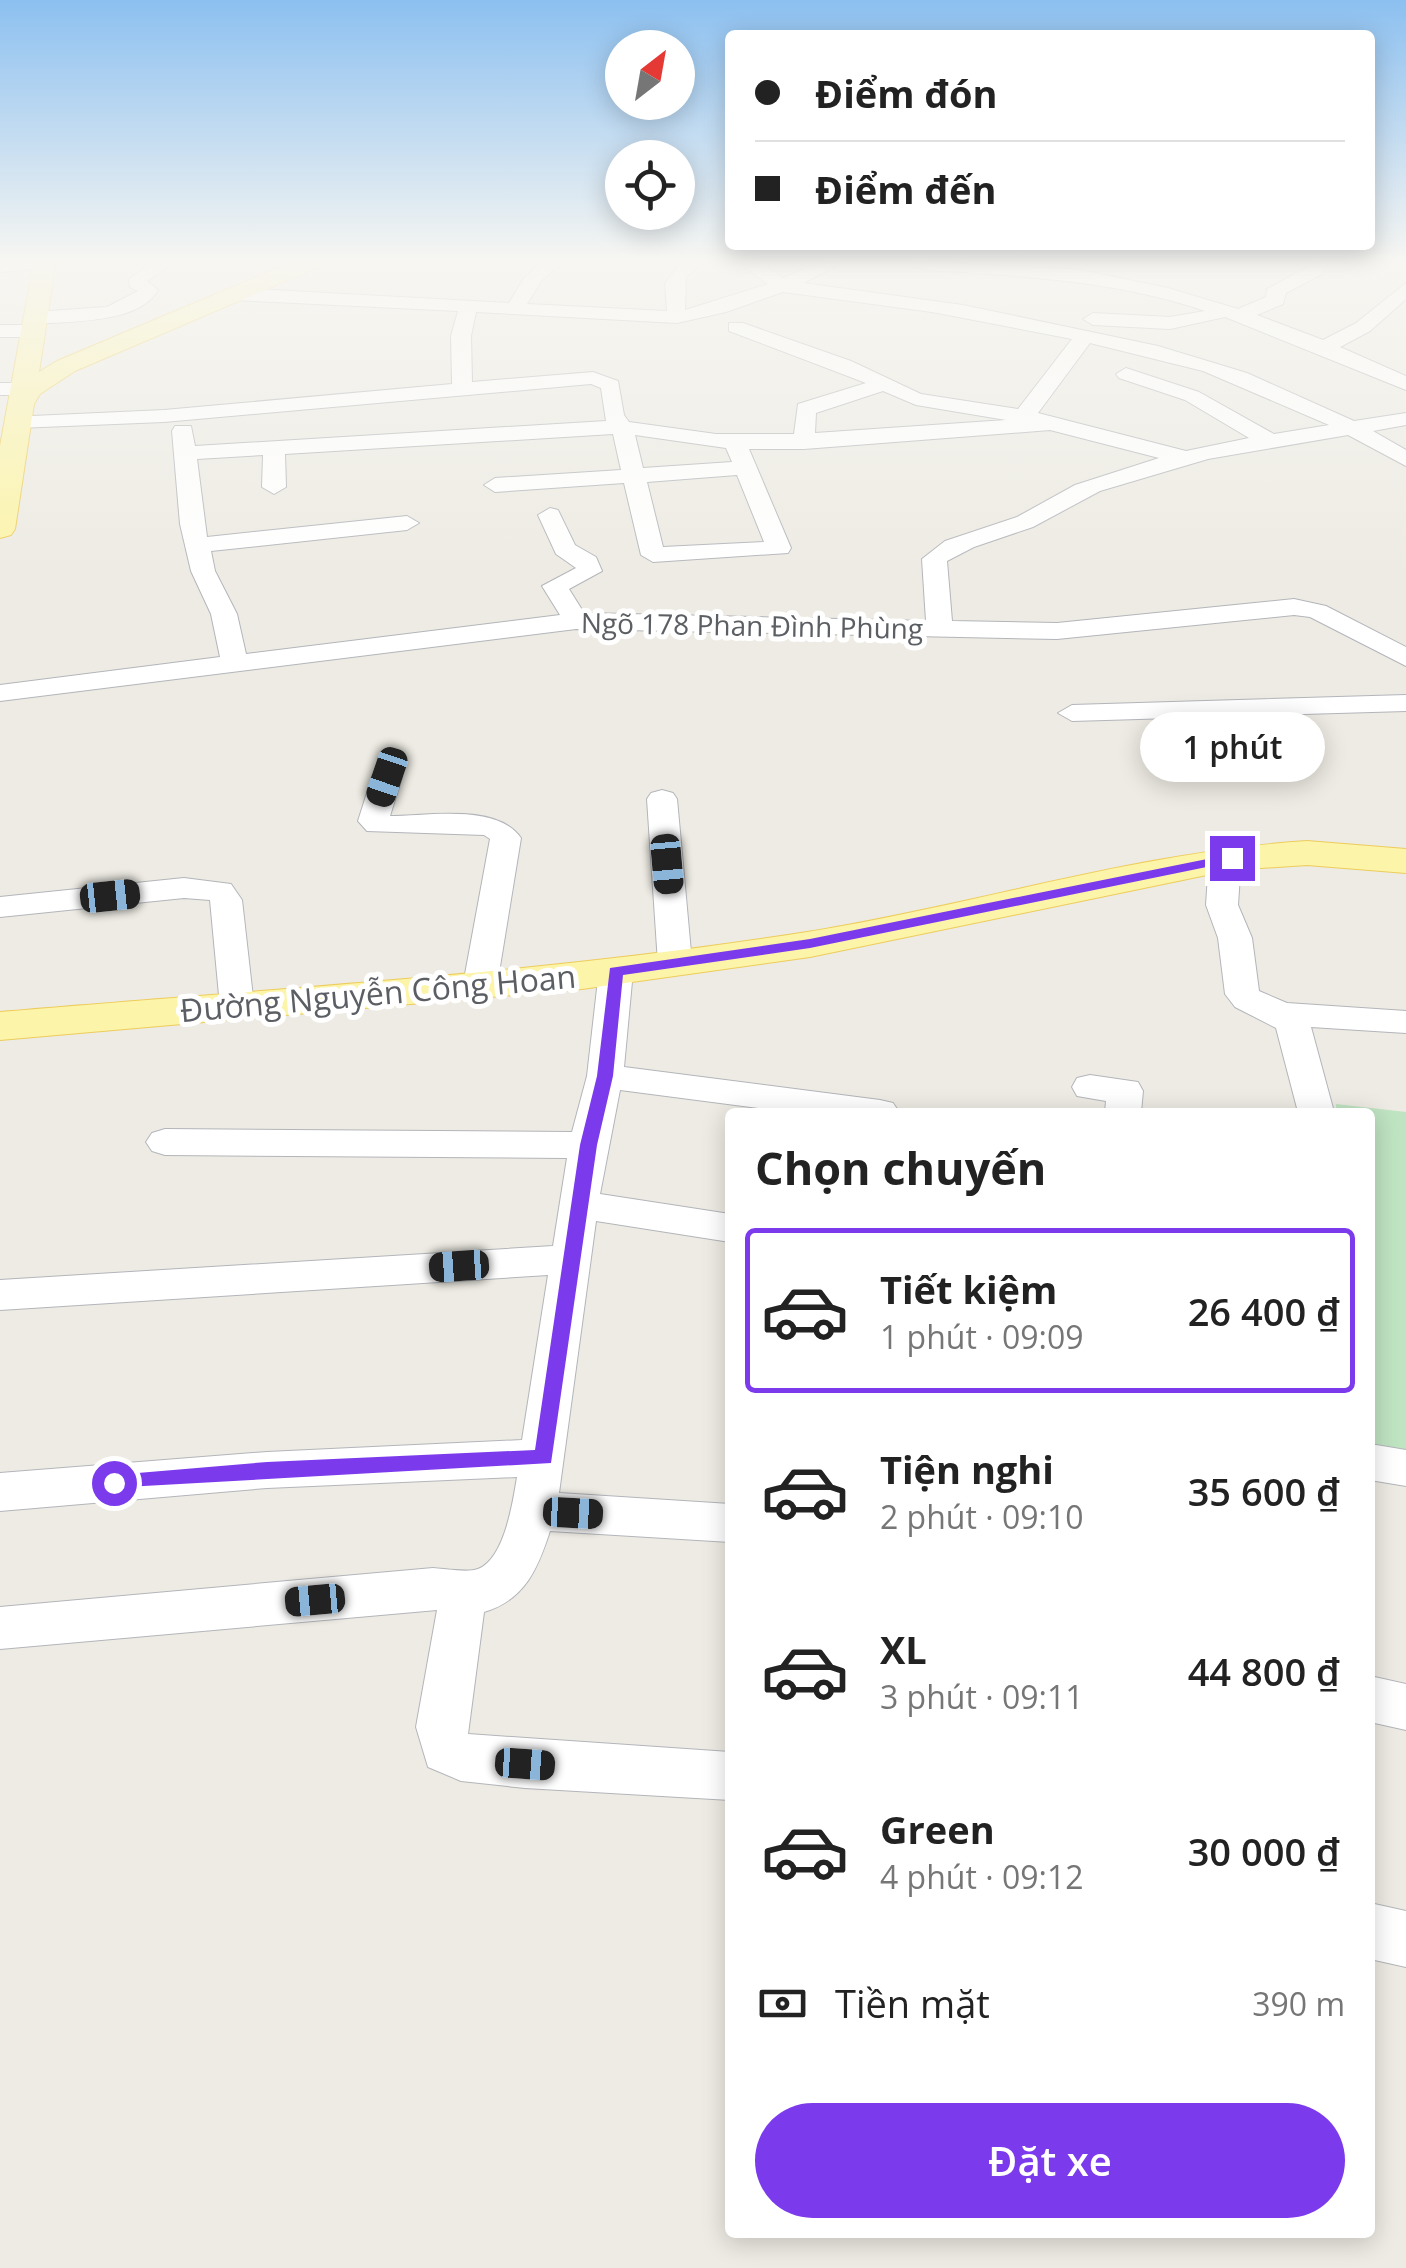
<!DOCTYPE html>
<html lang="vi">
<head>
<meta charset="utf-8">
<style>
	body { margin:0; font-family:"Open Sans",sans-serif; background:#f2f2f2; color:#222; height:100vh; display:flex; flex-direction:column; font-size:38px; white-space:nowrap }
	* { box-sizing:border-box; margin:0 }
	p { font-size:32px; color:#767676 }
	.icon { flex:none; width:55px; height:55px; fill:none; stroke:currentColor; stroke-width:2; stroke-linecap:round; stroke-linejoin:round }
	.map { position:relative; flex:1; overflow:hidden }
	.drawer { position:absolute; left:725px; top:1108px; width:650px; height:1130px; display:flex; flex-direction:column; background:#fff; border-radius:10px; box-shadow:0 5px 25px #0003 }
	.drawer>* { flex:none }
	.banner { position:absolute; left:725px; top:30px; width:650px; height:220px; border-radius:10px; box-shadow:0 5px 25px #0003; display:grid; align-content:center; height:220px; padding:0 30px; background:#fff }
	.needle { width:65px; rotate:31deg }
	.buttons { position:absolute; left:605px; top:30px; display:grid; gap:20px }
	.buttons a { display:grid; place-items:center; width:90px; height:90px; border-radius:50%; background:#fff; box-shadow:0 5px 25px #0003; font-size:50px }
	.end { position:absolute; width:45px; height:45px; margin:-22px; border:12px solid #7c3aed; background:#fff; box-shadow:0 0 0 5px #fff }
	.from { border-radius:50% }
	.bubble { position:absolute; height:70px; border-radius:35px; background:#fff; box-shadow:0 5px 25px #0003; font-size:32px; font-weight:600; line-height:70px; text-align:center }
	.car { position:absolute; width:30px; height:60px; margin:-30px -15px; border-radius:12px; box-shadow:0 0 8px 2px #0007; background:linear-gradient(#222 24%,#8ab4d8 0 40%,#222 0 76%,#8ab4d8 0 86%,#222 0) }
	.banner b { display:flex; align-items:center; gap:35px; height:95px; font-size:38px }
	.banner b+b { border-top:2px solid #e0e0e0 }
	.banner i { width:25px; height:25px; background:#222 }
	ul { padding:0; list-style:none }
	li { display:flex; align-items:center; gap:30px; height:165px; margin:0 20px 15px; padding:0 10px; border:5px solid transparent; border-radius:10px }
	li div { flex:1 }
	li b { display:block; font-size:38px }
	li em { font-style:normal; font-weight:600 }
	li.current { border-color:#7c3aed }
	li>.icon { width:90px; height:90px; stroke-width:1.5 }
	h2 { padding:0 30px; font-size:45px; line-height:120px }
	.pay { display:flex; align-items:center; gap:25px; height:110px; padding:0 30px; font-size:38px }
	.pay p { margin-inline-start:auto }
	.button { display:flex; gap:20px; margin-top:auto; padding:20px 30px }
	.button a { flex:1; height:115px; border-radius:60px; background:#7c3aed; color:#fff; font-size:40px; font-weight:600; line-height:115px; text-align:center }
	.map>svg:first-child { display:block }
	.green { fill:#bfe4c2 }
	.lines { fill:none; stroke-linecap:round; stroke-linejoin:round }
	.minor-casing { stroke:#b3b5ba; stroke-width:2 }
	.major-casing { stroke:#edcc5c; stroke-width:2 }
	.minor { fill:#fff; fill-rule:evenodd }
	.major { fill:#fcf4a8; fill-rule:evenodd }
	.route { fill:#7c3aed }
	.labels { text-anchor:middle; stroke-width:10; stroke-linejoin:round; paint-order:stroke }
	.far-street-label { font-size:28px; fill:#5b5e63; stroke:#fff }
	.street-label { font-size:32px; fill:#5b5e63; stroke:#fff }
</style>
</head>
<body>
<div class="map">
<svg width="1406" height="2268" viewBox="0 0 1406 2268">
	<rect width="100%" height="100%" fill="#edebe3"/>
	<path class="green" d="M1336,1104L1406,1112V1452L1370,1446V1112H1336Z"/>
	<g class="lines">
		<g class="minor-casing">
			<g id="minor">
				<path d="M52,261L50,267L44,268L0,272V262Z"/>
				<path d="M155,261H176L147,281L158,290C139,324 69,321 35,324L25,318L35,312L107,307L138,291L130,287L129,279Z"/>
				<path d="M544,261H565L542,280L527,304L667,311L665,283L683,261H705L686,277L685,310L768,284L736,261H757L783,278L823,261H846L803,283L963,305L1158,346L1247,373L1354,421L1406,413V425L1373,431L1406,450V466L1348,435L1208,459L1100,491L1033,527L974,547L947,561L952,621L1057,623L1294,599L1326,606L1406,647V666L1310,617L1294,615L1057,639L576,629L0,701V685L220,657L211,614L191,571L180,524L172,431L175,426H191L195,446L606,421L601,388L591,384L164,422L18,428L10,427L7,422L10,417L164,410L452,384L451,336L458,311L234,300L225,294L234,288L509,303L524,278ZM783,292L932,312L1072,339L1018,409L921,394L851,361L743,323H729V331L866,383L798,404L794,434H716L629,422L624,415L618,381L593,372L472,382L471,336L476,312L677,323L726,312ZM1090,343L1203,371L1329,425L1274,434L1199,392L1126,368L1116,374L1119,378L1185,400L1249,438L1186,451L1038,413ZM883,391L916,405L1006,420L815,433L816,413ZM1050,430L1159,458L1075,485L1017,517L945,541L922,559L926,621L584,613L569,589L602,571L596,557L575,545L558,510L550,508L538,515L556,554L576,568L542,586L560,615L246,654L237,614L215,571L211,551L407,530L419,523L407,516L207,537L197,459L263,455L262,487L274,494L286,487L285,454L613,434L621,470L495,478L484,485L495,492L624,483L641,555L653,562L788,553L791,548L749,449H804ZM635,435L726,448L732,462L643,468ZM737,475L764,542L663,547L647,482Z"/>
				<path d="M904,261L1081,270L1168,288L1238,309L1266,297L1267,289L1308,267L1309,261H1327L1322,274L1286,293L1283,304L1257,315L1323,340L1356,323L1406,283V299L1370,331L1340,347L1406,376V390L1225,317L1170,329L1093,325L1083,319L1093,313L1170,317L1205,311C1125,284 1046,278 963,272C945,271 918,272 904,261Z"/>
				<path d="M0,325H33L43,331L33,337H0Z"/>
				<path d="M0,383H23L33,389L23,395H0Z"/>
				<path d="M1406,695V711L1072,721L1058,713L1072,705Z"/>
				<path d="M387,768L397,771L402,777L390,816C428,816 497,803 521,838L497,985L492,993L480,996L468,993L463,985L490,839L484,835L367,831L358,821L372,777L377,771Z"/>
				<path d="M662,790L673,793L677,799L692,963L687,970L675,973L663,970L658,963L647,799L651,793Z"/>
				<path d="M1225,851L1236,853L1241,860L1238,905L1252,938L1259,991L1287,1003L1406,1011V1033L1311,1027L1334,1112H1298L1276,1028L1235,1007L1225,994L1218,938L1206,905L1209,860L1214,853Z"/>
				<path d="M184,878L231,884L242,900L254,1006L249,1014L237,1017L225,1014L220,1006L210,900L184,898L0,917V897Z"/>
				<path d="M616,961L628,964L633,971L624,1067L880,1100L893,1103L899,1112H790L620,1090L600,1194L730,1214V1242L596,1221L559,1493L730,1504V1542L550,1531C538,1568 525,1600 484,1612L468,1734L730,1752V1800L525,1788L461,1781L428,1767L416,1727L437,1610L0,1649V1607L433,1568C446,1569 462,1572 474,1570C504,1565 513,1501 517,1477L267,1488L0,1511V1473L267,1452L522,1440L548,1275L0,1310V1280L553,1246L567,1158L165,1155L152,1151L146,1142L152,1133L165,1129L572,1132L587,1076L599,971L604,964Z"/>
				<path d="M1090,1075L1138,1082L1143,1091L1141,1112H1105L1106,1101L1077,1096L1072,1087L1077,1078Z"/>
				<path d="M1370,1444L1406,1450V1486L1370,1480Z"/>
				<path d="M1370,1676L1406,1684V1730L1370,1722Z"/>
				<path d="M1370,1903L1406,1911V1967L1370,1959Z"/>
			</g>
		</g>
		<g class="major-casing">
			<g id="major">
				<path d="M34,261H56L39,372L57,361L294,261H324L321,266L75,371L40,394L34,404L15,529L11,535L0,538V446Z"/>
				<path d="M1307,841L1406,849V873L1307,865L1231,870L810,957L582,989L0,1040V1012C269,989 540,974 807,932C975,905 1138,852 1307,841Z"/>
			</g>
		</g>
		<use href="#minor" class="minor"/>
		<use href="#major" class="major"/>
	</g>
	<linearGradient id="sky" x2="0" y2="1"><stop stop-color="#8cc0f0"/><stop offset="0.45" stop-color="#f7f6f2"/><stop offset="1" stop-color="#f7f6f2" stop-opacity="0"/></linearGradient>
	<rect width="1406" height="578" fill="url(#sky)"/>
	<path class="route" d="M1232,854L1236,855V861L810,948L623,975L613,1076L597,1145L551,1463L108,1488L105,1483L114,1475L267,1462L535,1450L580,1145L597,1076L610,968L810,939Z"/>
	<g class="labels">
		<g class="far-street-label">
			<text transform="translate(752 626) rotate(1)" y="10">Ngõ 178 Phan Đình Phùng</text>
		</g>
		<g class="street-label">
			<text transform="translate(378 994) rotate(-5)" y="11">Đường Nguyễn Công Hoan</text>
		</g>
	</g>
</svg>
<div class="buttons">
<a><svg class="needle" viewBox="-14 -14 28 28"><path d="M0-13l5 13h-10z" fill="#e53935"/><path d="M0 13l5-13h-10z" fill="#767676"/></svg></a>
<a><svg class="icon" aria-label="locate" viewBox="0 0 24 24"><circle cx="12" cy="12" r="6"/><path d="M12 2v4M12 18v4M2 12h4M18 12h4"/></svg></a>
</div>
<i class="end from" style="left:114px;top:1483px"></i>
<i class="end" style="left:1232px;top:858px"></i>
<div class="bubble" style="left:1140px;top:712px;width:185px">1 phút</div>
<i class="car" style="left:387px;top:777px;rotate:199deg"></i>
<i class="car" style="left:667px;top:864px;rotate:175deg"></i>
<i class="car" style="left:110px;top:896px;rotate:84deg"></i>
<i class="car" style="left:459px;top:1266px;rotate:266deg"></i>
<i class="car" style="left:573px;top:1513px;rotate:93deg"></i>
<i class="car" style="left:315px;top:1600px;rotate:265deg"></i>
<i class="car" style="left:525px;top:1764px;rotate:94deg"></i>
<div class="banner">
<b><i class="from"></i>Điểm đón</b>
<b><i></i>Điểm đến</b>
</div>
<section class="drawer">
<h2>Chọn chuyến</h2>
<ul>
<li class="current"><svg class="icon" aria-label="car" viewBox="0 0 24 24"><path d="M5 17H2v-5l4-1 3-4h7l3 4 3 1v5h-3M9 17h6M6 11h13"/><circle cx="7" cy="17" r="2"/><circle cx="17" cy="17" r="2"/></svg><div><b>Tiết kiệm</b><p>1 phút · 09:09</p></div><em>26 400 ₫</em></li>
<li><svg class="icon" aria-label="car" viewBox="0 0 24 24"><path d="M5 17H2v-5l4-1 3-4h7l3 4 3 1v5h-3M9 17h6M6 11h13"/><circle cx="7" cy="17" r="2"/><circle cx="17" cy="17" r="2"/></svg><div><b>Tiện nghi</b><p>2 phút · 09:10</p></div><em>35 600 ₫</em></li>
<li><svg class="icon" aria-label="car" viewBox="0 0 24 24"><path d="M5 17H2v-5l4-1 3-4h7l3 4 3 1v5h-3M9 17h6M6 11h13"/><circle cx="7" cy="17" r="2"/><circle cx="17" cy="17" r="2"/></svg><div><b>XL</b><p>3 phút · 09:11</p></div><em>44 800 ₫</em></li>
<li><svg class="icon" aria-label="car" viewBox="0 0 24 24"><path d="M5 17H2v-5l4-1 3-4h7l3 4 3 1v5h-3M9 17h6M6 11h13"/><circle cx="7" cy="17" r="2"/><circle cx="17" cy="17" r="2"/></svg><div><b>Green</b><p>4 phút · 09:12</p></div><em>30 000 ₫</em></li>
</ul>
<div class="pay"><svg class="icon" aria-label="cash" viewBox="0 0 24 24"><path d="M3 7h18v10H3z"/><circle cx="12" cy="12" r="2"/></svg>Tiền mặt<p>390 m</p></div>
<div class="button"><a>Đặt xe</a></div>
</section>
</div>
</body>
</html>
